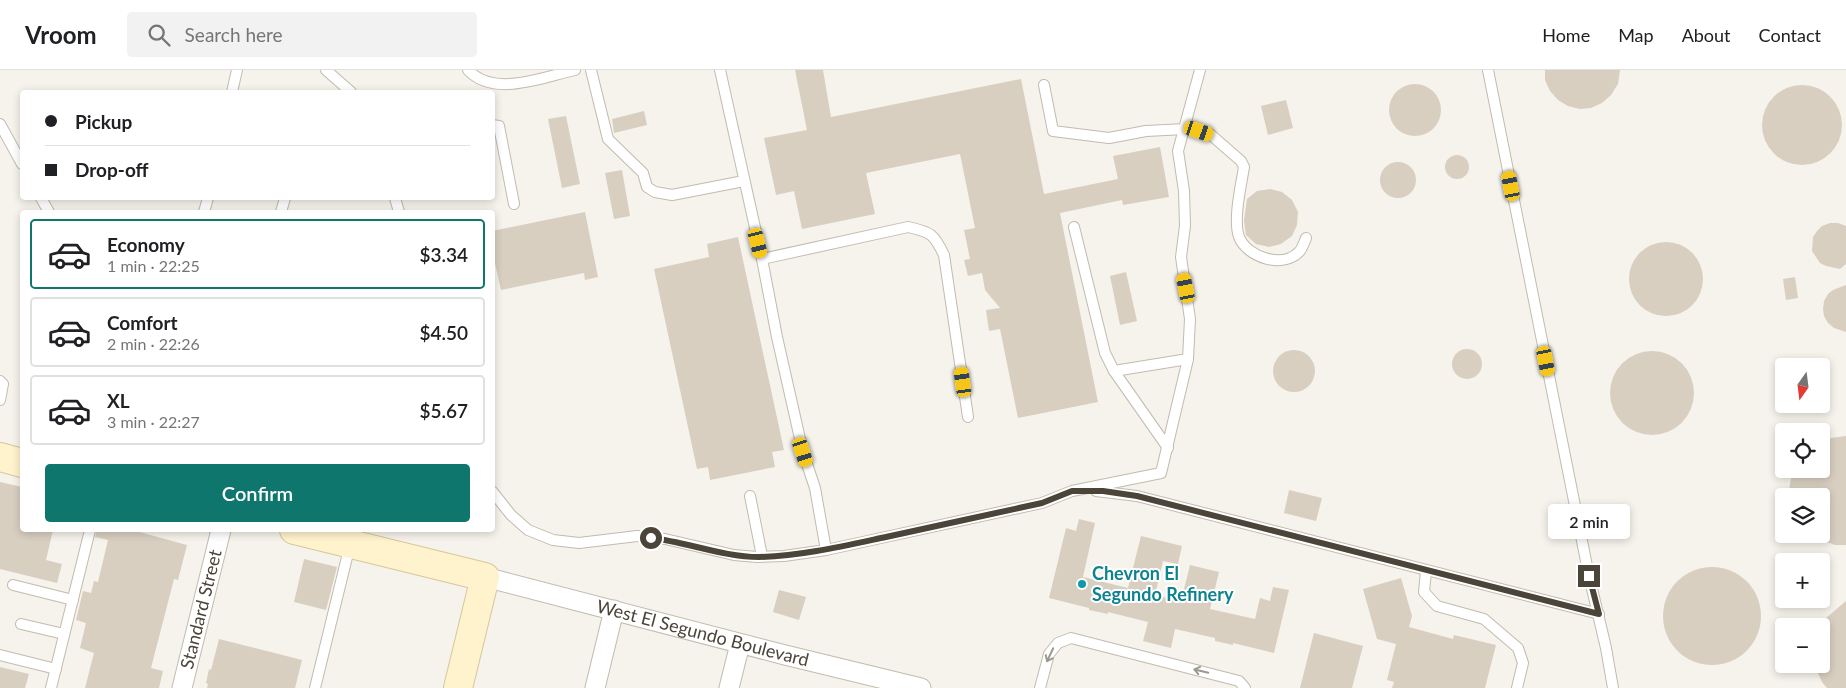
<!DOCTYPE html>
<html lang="en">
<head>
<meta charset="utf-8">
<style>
	body { margin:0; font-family:Lato,sans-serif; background:#f2f2f2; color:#202124; height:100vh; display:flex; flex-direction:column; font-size:19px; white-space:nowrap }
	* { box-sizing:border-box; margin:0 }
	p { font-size:16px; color:#757577 }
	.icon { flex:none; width:28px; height:28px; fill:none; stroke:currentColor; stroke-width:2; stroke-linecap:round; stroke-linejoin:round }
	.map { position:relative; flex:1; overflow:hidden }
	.drawer { position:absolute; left:20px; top:140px; width:475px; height:322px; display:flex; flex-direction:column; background:#fff; border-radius:5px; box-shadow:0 2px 8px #0003 }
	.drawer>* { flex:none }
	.banner { position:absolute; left:20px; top:20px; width:475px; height:110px; border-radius:5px; box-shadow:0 2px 8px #0003; display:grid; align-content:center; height:110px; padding:0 25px; background:#fff }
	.needle { width:32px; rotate:194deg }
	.tools { position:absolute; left:1775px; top:288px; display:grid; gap:10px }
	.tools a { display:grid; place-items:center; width:55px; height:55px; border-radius:5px; background:#fff; box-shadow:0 2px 8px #0003; font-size:25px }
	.end { position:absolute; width:22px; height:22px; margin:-11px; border:6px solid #4b4439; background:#fff; box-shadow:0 0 0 2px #fff }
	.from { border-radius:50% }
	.bubble { position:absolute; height:35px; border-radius:5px; background:#fff; box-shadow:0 2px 8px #0003; font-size:16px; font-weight:600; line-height:35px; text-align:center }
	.car { position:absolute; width:15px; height:30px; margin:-15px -8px; border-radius:6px; box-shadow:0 0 4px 1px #0007; background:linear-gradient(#f5c518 24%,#345 0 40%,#f5c518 0 76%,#345 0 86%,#f5c518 0) }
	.banner b { display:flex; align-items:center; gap:18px; height:48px; font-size:19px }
	.banner b+b { border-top:1px solid #e0e0e0 }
	.banner i { width:12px; height:12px; background:#202124 }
	ul { padding:9px 0 0; list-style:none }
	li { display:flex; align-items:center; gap:15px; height:70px; margin:0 10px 8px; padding:0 15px; border:2px solid #e0e0e0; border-radius:5px }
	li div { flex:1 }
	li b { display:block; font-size:19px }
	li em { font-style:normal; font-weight:600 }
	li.active { border-color:#0f766e }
	li>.icon { width:45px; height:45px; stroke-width:1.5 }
	.button { display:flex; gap:10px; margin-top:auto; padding:10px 25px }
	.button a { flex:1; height:58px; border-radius:5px; background:#0f766e; color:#fff; font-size:20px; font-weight:600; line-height:58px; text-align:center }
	header { display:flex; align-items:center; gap:30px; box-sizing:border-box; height:70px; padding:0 25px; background:#fff; border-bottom:1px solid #e0e0e0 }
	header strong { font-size:24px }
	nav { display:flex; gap:28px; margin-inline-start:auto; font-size:18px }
	.search { width:350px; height:45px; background:#f2f2f2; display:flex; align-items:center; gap:12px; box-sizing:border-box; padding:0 18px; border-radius:5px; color:#757577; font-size:19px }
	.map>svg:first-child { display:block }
	.building { fill:#d8cfc1 }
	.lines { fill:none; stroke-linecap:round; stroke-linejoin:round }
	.service-casing { stroke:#c2bbae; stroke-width:12 }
	.minor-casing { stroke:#c2bbae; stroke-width:21 }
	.secondary-casing { stroke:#d6c79b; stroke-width:30 }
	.service { stroke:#fff; stroke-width:10 }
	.minor { stroke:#fff; stroke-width:19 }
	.secondary { stroke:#fff3cd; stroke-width:28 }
	.oneway { stroke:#9c9892 }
	.route { stroke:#4b4439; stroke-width:6 }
	.culture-dot { fill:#0f9aa8; stroke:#fff; stroke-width:2 }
	.labels { text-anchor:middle; stroke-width:4; stroke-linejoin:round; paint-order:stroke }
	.culture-label { font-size:18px; font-weight:bold; fill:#0d838f; stroke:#fff; text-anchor:start }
	.street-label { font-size:18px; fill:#4b4439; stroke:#fff }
</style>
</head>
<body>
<header>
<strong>Vroom</strong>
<div class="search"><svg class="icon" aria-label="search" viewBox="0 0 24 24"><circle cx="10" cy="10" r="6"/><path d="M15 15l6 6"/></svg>Search here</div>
<nav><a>Home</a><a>Map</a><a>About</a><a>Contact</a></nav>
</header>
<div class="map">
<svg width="1846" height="618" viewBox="0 0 1846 618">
	<rect width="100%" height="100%" fill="#f6f3ec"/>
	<g class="building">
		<path d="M795,0H823L831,47L1021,9L1044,124L1118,109L1113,86L1160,77L1169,127L1123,135L1122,130L1060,143L1098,332L1018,348L1000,259L989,261L986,240L1000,238L985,220L982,203L968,206L964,190L970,189L964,160L975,158L960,84L866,103L875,144L802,159L794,121L776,125L764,68L807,60Z"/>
		<path d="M1545,0H1620L1618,14L1611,25L1602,33L1591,38L1580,39L1568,36L1558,30L1550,21L1545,10Z"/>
		<circle cx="1415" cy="40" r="26"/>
		<circle cx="1802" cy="55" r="40"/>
		<path d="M1286,30L1293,58L1268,65L1261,36Z"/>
		<path d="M644,41L647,55L614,63L612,49Z"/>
		<path d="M566,46L580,114L562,118L548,49Z"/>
		<circle cx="1457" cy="97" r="12"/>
		<circle cx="1398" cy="110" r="18"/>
		<path d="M622,100L630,146L614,149L605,103Z"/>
		<path d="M1270,119L1282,122L1292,130L1298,142L1297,155L1292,166L1281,174L1269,177L1256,174L1246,165L1244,151L1247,129L1257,121Z"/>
		<path d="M585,142L598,207L585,210L584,203L501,220L492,180V161Z"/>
		<path d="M1830,153H1838L1846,156V194L1840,199L1826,196L1820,193L1812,181L1813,167L1817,161L1822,156Z"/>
		<path d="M738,167L784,380L772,382L775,397L710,410L708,397L697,399L654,199L709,187L707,174Z"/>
		<circle cx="1666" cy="209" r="37"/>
		<path d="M1126,202L1137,251L1120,255L1110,206Z"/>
		<path d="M1795,207L1798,228L1786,230L1783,209Z"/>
		<path d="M1846,215V262L1834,258L1828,253L1824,246L1823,239L1824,231L1828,224L1833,220Z"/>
		<circle cx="1467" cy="294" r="15"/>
		<circle cx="1294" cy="301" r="21"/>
		<circle cx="1652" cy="323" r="42"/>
		<path d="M1846,366V475H1835L1821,470V426H1788L1792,403L1795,399H1821V372L1831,368Z"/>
		<path d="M0,412L22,417V460H53L46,490L62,494L57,513L0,499Z"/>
		<path d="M1289,420L1322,428L1316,451L1284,443Z"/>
		<path d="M1079,449L1095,453L1083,507L1128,518L1141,466L1182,476L1178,494L1163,491L1155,525L1181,531L1190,495L1219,502L1210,539L1255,549L1260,528L1270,531L1273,517L1289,520L1274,583L1233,573V575L1215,571V568L1175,559L1171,578L1143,571L1148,552L1108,542V544L1089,540V538L1049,528L1066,458L1076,461Z"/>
		<path d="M97,460H132L187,475L178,510L174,509L151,598L163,601L159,618H85L94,583L80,578L86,553L76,550L83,521L91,523L94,511L98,512L108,470L95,467Z"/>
		<path d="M304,489L337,497L326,540L294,532Z"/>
		<circle cx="1712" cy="546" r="49"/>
		<path d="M1401,508L1412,546L1409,557L1453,569L1454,565L1496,575L1485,618H1392L1394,612L1387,610L1396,574L1377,569L1363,519Z"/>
		<path d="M779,520L806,527L799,550L773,542Z"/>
		<path d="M1846,531V618H1827L1822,612L1814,594H1821V556L1826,548Z"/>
		<path d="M1314,563L1363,576L1352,618H1300Z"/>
		<path d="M219,569L302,590L295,618H207L208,614L206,613L209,599L211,600Z"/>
		<path d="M0,597L29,604L25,618H0Z"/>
	</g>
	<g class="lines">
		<g class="service-casing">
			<g id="service">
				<path d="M326,0L351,22"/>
				<path d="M468,0C494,28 543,7 575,0"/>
				<path d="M591,0L608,69L643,103L647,117L655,122L672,125L744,111"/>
				<path d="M720,0L762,189L777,267L803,382L815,418L826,480"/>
				<path d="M1488,0L1589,506L1606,578L1613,618"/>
				<path d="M1044,15L1053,61L1109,68L1146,61L1185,59L1199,61L1210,64L1241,91L1244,97C1241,116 1233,149 1239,167C1247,187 1282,199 1299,182C1302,179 1304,173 1306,168"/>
				<path d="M232,22L237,0"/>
				<path d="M0,54L22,94"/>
				<path d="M492,55L499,56L514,134"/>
				<path d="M41,128L49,142"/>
				<path d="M395,128L399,142"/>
				<path d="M204,142L208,128"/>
				<path d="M281,142L285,128"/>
				<path d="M1074,157L1105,283L1114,301L1168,378"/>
				<path d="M762,189L908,157C931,162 934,164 944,185L968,347"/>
				<path d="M1114,301L1188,289"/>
				<path d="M0,311L3,314L0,330"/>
				<path d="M492,421L511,445L528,460L553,470L579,473L637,466L665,469L734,485L757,487L784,486L826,480L1042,433L1072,421L1161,403L1188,289L1190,249L1181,187L1185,156L1184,121L1178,81L1200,0"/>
				<path d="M1096,421L1137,426L1599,544"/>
				<path d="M750,426L762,486"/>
				<path d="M1426,501L1424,522L1437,536L1484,549L1518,578L1523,593L1517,618"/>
				<path d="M13,515L73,530"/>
				<path d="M21,554L64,564"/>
				<path d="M0,585L56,599"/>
				<path d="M51,618L90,460"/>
				<path d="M315,618L350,475"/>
				<path d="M1040,618L1049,584L1058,573L1071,568L1239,611L1245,618"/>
			</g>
		</g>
		<g class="minor-casing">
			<g id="minor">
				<path id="s1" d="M485,507L785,585L921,618"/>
				<path id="s2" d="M182,618L221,460"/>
				<path d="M595,618L614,540"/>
				<path d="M729,618L740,574"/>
			</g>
		</g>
		<g class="secondary-casing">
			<g id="secondary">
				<path d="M0,387L22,393"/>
				<path d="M294,460L485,507L458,618"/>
			</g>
		</g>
		<use href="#service" class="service"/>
		<use href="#minor" class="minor"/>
		<use href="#secondary" class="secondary"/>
	</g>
	<defs><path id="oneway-shaft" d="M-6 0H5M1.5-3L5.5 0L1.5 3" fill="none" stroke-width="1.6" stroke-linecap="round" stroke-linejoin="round" transform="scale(1.25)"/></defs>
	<g class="oneway">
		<use href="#oneway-shaft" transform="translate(1050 585) rotate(115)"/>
		<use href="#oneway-shaft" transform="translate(1201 601) rotate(-166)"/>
	</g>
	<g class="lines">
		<path class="route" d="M651,468C687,472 723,487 759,487C802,486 844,476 886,467C938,456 990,444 1042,433L1072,421H1103L1137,426L1599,544L1589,506"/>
	</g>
	<circle class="culture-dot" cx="1082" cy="514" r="5"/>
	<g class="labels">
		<g class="culture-label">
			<text x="1092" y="510">Chevron El<tspan x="1092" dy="21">Segundo Refinery</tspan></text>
		</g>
		<g class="street-label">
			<text dy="6" stroke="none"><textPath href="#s2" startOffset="81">Standard Street</textPath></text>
			<text dy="6" stroke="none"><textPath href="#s1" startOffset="225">West El Segundo Boulevard</textPath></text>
		</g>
	</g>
</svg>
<div class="tools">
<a><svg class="needle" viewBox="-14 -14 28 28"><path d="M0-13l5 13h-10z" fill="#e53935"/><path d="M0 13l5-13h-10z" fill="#757577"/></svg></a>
<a><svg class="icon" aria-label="locate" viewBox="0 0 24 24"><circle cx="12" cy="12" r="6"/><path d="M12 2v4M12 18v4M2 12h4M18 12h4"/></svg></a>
<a><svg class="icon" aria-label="layers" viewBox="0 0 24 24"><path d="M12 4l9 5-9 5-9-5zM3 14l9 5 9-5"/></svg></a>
<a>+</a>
<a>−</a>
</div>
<i class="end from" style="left:651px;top:468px"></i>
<i class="end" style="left:1589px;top:506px"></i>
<div class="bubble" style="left:1548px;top:434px;width:82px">2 min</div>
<i class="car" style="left:1199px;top:61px;rotate:109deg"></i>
<i class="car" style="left:1511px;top:116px;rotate:349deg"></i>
<i class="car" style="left:758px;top:173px;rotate:166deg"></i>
<i class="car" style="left:1186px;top:218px;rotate:349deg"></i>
<i class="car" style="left:1546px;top:291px;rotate:169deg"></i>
<i class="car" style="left:963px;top:312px;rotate:352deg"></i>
<i class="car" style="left:803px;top:382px;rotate:162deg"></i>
<div class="banner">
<b><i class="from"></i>Pickup</b>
<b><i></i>Drop-off</b>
</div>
<section class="drawer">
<ul>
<li class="active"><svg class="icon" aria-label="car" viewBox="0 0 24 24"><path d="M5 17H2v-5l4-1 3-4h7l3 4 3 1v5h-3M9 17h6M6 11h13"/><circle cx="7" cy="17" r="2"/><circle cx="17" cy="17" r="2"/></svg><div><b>Economy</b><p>1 min · 22:25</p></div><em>$3.34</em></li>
<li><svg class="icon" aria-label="car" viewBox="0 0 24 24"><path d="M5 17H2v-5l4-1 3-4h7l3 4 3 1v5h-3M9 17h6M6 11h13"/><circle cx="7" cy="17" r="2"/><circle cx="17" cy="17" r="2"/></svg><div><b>Comfort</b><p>2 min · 22:26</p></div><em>$4.50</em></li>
<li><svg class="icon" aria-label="car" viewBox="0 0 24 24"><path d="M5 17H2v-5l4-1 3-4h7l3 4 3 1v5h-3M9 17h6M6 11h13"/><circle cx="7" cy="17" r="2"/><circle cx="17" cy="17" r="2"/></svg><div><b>XL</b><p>3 min · 22:27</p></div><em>$5.67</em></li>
</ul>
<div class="button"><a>Confirm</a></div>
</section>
</div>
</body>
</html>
